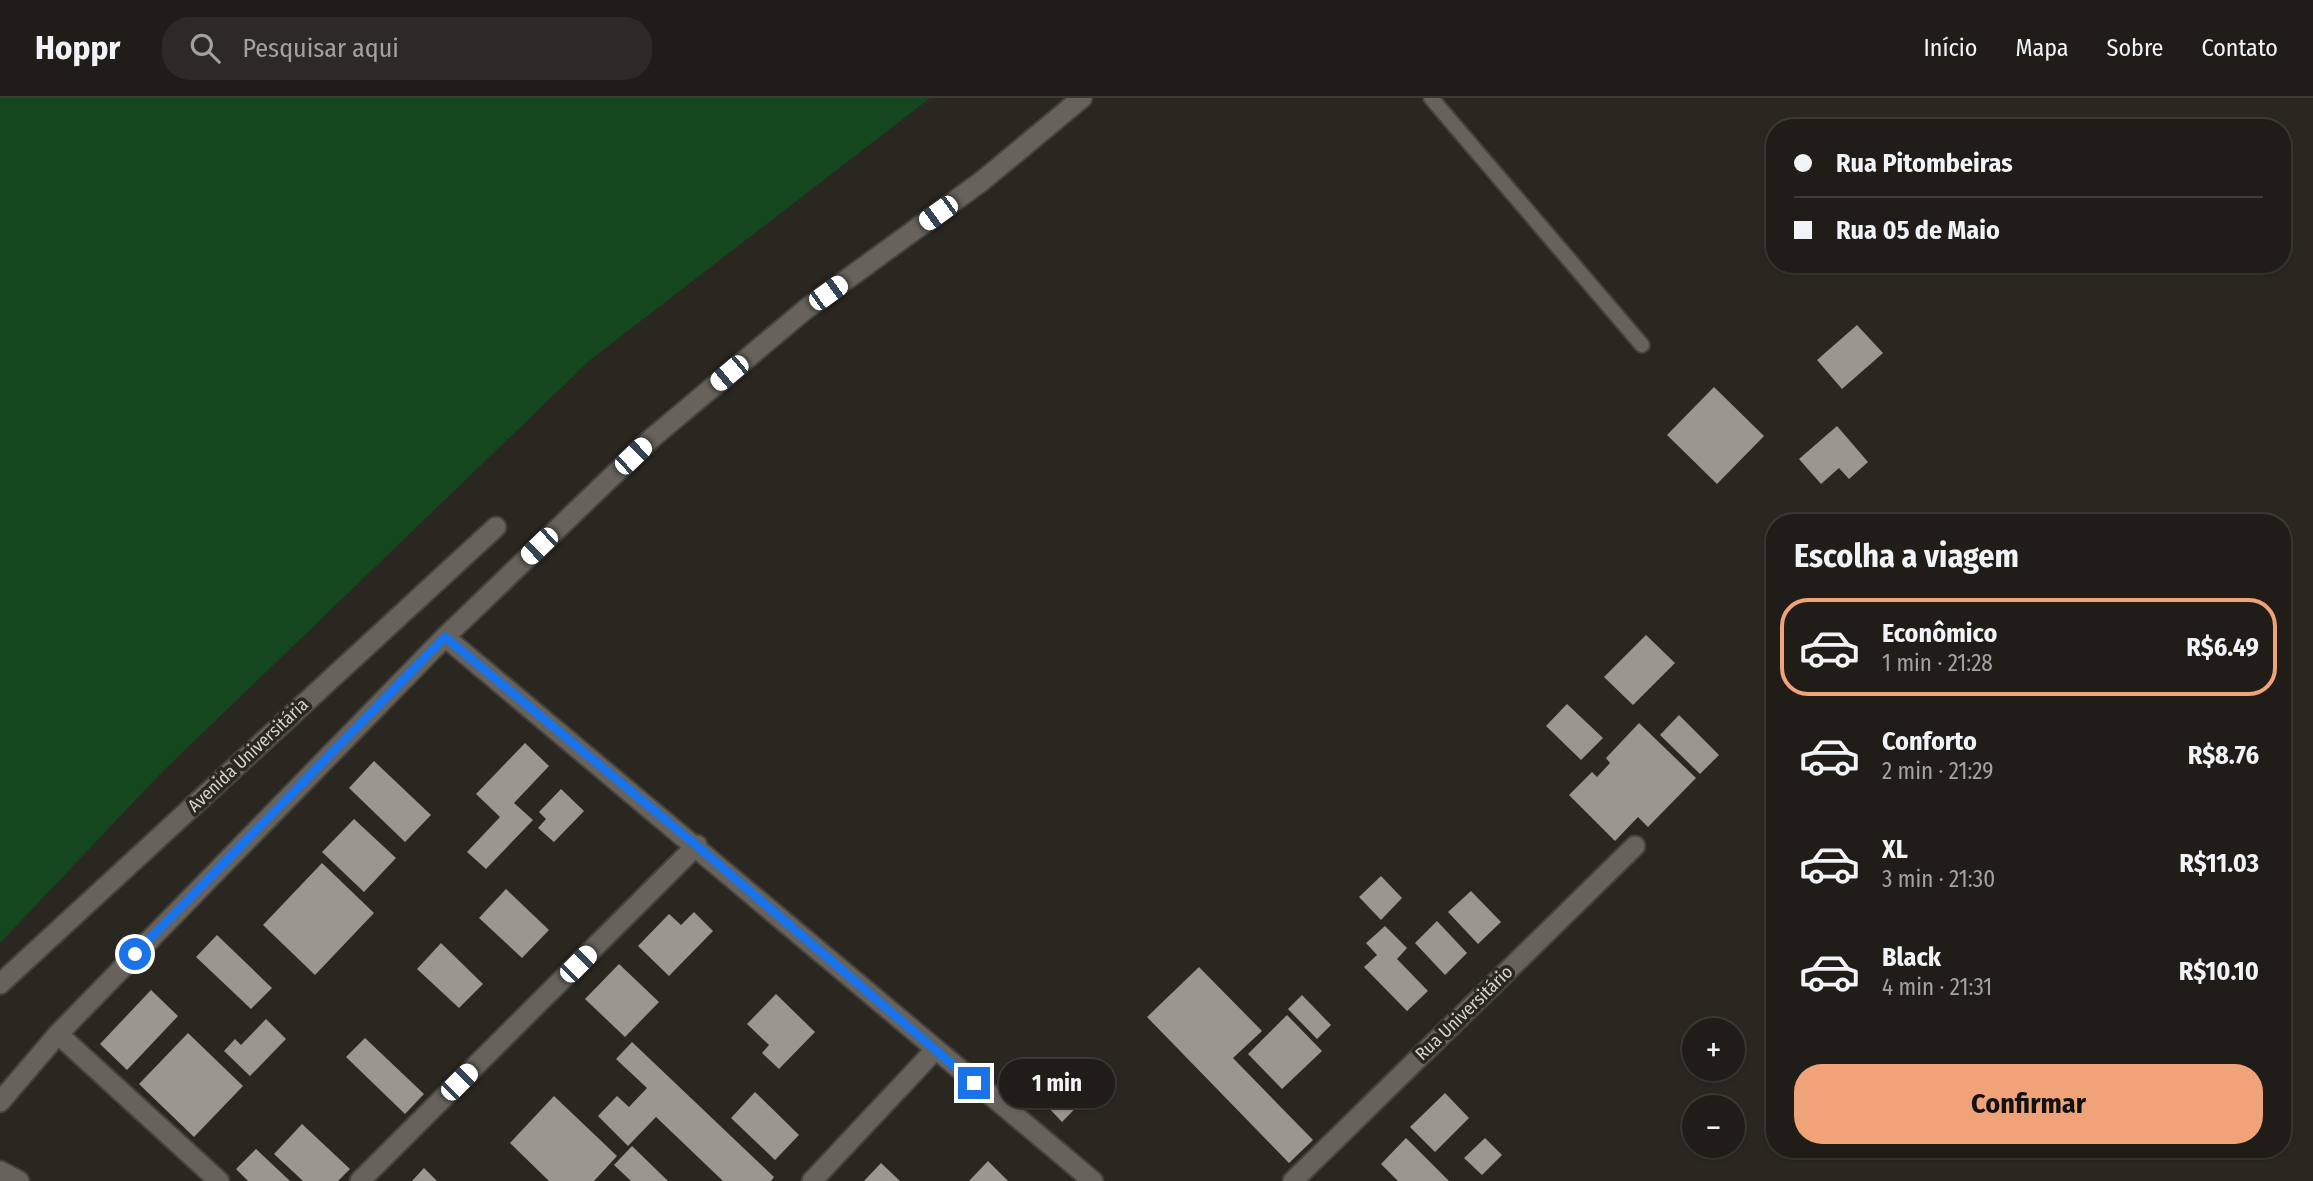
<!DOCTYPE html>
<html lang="pt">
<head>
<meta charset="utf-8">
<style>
	body { margin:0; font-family:"Fira Sans Condensed",sans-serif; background:#2d2a26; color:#f1f3f6; height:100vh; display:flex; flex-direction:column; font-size:26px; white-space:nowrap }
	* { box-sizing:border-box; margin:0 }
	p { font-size:23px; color:#a2a2a2 }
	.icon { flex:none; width:38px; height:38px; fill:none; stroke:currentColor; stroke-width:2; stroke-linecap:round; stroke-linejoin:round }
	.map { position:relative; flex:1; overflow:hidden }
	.details { position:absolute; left:1766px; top:416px; width:525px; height:644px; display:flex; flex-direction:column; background:#201d19; border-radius:28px; box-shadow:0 2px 5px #0004,0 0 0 2px #3d3b38 }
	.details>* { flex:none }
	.top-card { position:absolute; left:1766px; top:21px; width:525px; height:154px; border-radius:28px; box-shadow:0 2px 5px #0004,0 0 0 2px #3d3b38; display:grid; align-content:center; height:154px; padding:0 28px; background:#201d19 }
	.controls { position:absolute; left:1682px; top:920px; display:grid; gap:14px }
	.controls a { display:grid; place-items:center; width:63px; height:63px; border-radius:50%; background:#201d19; box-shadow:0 2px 5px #0004,0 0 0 2px #3d3b38; font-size:35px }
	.end { position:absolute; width:32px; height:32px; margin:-16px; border:9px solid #1a73e8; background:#fff; box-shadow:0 0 0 4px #fff }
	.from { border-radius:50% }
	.bubble { position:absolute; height:49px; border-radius:24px; background:#201d19; box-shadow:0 2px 5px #0004,0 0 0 2px #3d3b38; font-size:23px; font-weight:700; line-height:49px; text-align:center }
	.car { position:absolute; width:21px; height:42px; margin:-21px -10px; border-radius:9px; box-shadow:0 0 5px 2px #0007; background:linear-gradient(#fff 24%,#345 0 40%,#fff 0 76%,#345 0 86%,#fff 0) }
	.top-card b { display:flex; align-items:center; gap:24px; height:66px; font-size:26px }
	.top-card b+b { border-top:2px solid #3d3b38 }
	.top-card i { width:18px; height:18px; background:#f1f3f6 }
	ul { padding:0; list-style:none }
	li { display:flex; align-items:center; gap:21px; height:98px; margin:0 14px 10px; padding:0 14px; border:4px solid transparent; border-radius:28px }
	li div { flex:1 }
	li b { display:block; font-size:26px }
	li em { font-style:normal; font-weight:700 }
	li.selected { border-color:#f0a279 }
	li>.icon { width:63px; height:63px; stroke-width:1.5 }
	h2 { padding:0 28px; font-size:32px; line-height:84px }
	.cta { display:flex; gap:14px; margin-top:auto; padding:14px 28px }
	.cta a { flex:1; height:80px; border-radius:28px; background:#f0a279; color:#111; font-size:28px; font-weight:700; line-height:80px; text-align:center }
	header { display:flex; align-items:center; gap:42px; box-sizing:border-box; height:98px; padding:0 35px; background:#201d19; border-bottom:2px solid #3d3b38 }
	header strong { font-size:33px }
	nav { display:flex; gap:38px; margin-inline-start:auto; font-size:24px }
	.search { width:490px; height:63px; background:#2d2a26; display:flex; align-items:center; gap:18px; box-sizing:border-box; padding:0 24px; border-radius:28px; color:#a2a2a2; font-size:26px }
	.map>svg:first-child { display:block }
	.green { fill:#15471e }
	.building { fill:#9a978e }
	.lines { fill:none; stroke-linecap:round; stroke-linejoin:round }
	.service-casing { stroke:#45433d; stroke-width:18 }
	.minor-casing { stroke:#45433d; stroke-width:23 }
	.service { stroke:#67635c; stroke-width:14 }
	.minor { stroke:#67635c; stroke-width:19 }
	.route { stroke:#1a73e8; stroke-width:9 }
	.labels { text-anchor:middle; stroke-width:7; stroke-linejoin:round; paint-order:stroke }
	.street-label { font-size:18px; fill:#d5d3cf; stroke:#2a2721 }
</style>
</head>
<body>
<header>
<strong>Hoppr</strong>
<div class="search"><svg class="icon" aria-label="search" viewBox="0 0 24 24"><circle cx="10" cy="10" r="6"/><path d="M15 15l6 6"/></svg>Pesquisar aqui</div>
<nav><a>Início</a><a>Mapa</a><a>Sobre</a><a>Contato</a></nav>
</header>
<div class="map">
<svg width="2313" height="1083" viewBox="0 0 2313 1083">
	<rect width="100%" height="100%" fill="#2a2721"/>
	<path class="green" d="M0,0H930L590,262L160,676L0,845Z"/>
	<g class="building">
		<path d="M1857,227L1883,255L1842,291L1817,262Z"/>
		<path d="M1714,289L1764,338L1717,386L1667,337Z"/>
		<path d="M1837,328L1868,364L1849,381L1839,370L1821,386L1799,361Z"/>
		<path d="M1646,537L1675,565L1633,607L1604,579Z"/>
		<path d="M1567,606L1603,640L1581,662L1546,628Z"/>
		<path d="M1679,617L1719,657L1700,676L1660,637Z"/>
		<path d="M1639,625L1696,680L1648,729L1638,719L1615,743L1569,697L1592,674L1597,679L1610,665L1606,660Z"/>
		<path d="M525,645L549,668L514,705L533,722L486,771L467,754L500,719L476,696Z"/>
		<path d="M374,663L431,717L405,744L349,690Z"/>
		<path d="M561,691L584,713L554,744L538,730L546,721L539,714Z"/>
		<path d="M354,721L396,760L364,794L322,754Z"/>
		<path d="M322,765L374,815L315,877L263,827Z"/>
		<path d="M1381,778L1402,800L1381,822L1359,799Z"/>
		<path d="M506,791L549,832L522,860L479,820Z"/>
		<path d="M1471,793L1501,824L1478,846L1448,814Z"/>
		<path d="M694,814L713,833L669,878L638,848L669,816L681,827Z"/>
		<path d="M1437,823L1467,855L1445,877L1415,845Z"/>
		<path d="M1385,828L1407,850L1397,861L1428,893L1407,913L1364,869L1377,857L1366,845Z"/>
		<path d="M217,837L272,890L251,911L196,859Z"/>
		<path d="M441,845L483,886L459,910L417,871Z"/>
		<path d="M619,866L659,904L625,939L585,901Z"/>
		<path d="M1199,869L1262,933L1233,960L1313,1042L1289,1065L1147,919Z"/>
		<path d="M151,892L178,918L127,972L100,946Z"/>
		<path d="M776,896L815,934L779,971L762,955L769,947L747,926Z"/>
		<path d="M1302,897L1331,927L1317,941L1288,911Z"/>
		<path d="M1287,917L1322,953L1282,991L1248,956Z"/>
		<path d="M266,921L286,941L250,978L224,953L235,941L241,947Z"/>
		<path d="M188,935L243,988L194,1039L139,986Z"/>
		<path d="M365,940L424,996L405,1016L346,959Z"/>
		<path d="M632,944L774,1079L771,1083H723L656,1019L628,1048L598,1018L617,998L629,1009L647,990L616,961Z"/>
		<path d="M1083,971L1098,987L1062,1024L1047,1008Z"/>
		<path d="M755,994L799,1037L775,1062L731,1020Z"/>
		<path d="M1445,995L1469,1020L1435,1054L1410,1029Z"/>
		<path d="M554,998L617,1058L594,1083H549L510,1045Z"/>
		<path d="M302,1026L350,1071L338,1083H303L274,1056Z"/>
		<path d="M1406,1040L1449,1083H1398L1381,1066Z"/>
		<path d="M1485,1040L1502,1057L1482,1077L1464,1060Z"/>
		<path d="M632,1048L668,1083H631L614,1067Z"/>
		<path d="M256,1051L290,1083H248L236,1071Z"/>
		<path d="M988,1063L1008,1083H969Z"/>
		<path d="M881,1065L900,1083H864Z"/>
		<path d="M424,1070L437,1083H412Z"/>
	</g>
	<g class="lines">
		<g class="service-casing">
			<path id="service" d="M1431,0L1642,247"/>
		</g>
		<g class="minor-casing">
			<g id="minor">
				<path d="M445,539L1093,1083"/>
				<path d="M0,886L496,429"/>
				<path d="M58,936L219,1083"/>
				<path d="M0,1004L58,936L445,539L652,340L806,211L982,83L1082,0"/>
				<path d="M0,1073L19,1083"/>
				<path d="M360,1083L697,747"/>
				<path d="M812,1083L935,952"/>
				<path d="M1293,1083L1635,748"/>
			</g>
		</g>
		<use href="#service" class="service"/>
		<use href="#minor" class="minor"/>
	</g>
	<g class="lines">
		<path class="route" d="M135,856L445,539L696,747L974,985"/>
	</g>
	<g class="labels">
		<g class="street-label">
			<text transform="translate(248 657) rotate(-43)" y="6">Avenida Universitária</text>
			<text transform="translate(1464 915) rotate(-44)" y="6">Rua Universitário</text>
		</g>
	</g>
</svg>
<div class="controls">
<a>+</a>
<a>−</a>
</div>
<i class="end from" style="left:135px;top:856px"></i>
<i class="end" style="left:974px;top:985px"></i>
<div class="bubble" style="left:999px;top:961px;width:116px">1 min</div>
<i class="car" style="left:938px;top:115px;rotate:234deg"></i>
<i class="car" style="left:828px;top:195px;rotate:54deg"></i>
<i class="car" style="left:729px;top:275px;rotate:230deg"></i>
<i class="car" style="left:633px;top:358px;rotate:46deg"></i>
<i class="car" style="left:539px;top:448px;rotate:226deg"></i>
<i class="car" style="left:578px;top:866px;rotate:45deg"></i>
<i class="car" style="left:459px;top:984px;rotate:45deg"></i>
<div class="top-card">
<b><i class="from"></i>Rua Pitombeiras</b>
<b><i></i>Rua 05 de Maio</b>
</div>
<section class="details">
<h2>Escolha a viagem</h2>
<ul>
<li class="selected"><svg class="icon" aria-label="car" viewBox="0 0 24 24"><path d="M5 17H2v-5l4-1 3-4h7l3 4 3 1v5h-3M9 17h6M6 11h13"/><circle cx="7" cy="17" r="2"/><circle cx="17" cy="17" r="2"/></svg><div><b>Econômico</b><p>1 min · 21:28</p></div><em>R$6.49</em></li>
<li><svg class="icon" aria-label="car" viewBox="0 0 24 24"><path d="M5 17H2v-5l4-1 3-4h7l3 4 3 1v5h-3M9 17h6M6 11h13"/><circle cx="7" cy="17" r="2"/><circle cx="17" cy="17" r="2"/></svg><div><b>Conforto</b><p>2 min · 21:29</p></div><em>R$8.76</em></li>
<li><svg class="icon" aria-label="car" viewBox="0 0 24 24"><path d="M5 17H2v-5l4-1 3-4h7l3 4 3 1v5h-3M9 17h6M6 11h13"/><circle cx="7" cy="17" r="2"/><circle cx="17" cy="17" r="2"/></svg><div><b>XL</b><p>3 min · 21:30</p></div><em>R$11.03</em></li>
<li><svg class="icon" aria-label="car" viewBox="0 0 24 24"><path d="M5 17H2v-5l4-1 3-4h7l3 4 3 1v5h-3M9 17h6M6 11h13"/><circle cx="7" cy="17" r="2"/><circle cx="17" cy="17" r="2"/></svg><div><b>Black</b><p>4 min · 21:31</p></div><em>R$10.10</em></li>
</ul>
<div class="cta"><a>Confirmar</a></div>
</section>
</div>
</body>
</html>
